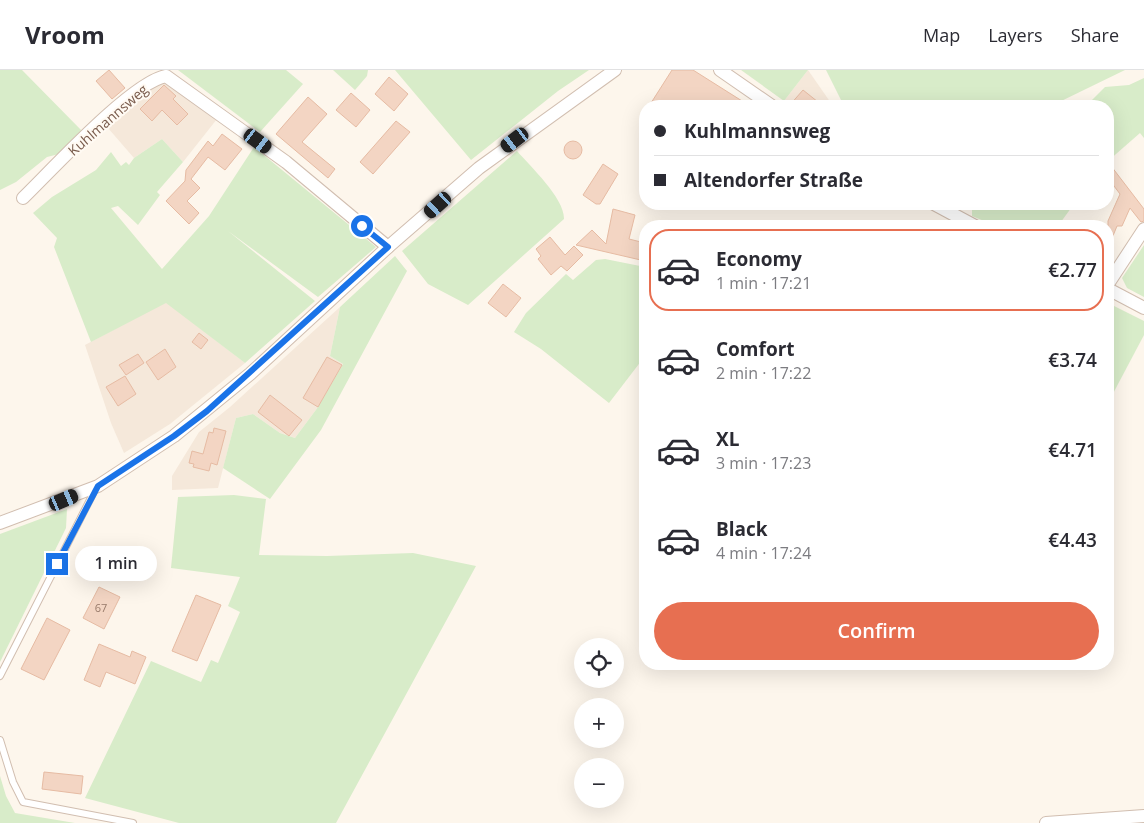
<!DOCTYPE html>
<html lang="en">
<head>
<meta charset="utf-8">
<style>
	body { margin:0; font-family:"Open Sans",sans-serif; background:#f7f7f7; color:#2b2b33; height:100vh; display:flex; flex-direction:column; font-size:19px; white-space:nowrap }
	* { box-sizing:border-box; margin:0 }
	p { font-size:16px; color:#7c7c81 }
	.icon { flex:none; width:28px; height:28px; fill:none; stroke:currentColor; stroke-width:2; stroke-linecap:round; stroke-linejoin:round }
	.map { position:relative; flex:1; overflow:hidden }
	.sheet { position:absolute; left:639px; top:150px; width:475px; height:450px; display:flex; flex-direction:column; background:#fff; border-radius:20px; box-shadow:0 5px 20px #0002 }
	.sheet>* { flex:none }
	.hud { position:absolute; left:639px; top:30px; width:475px; height:110px; border-radius:20px; box-shadow:0 5px 20px #0002; display:grid; align-content:center; height:110px; padding:0 15px; background:#fff }
	.buttons { position:absolute; left:574px; top:568px; display:grid; gap:10px }
	.buttons a { display:grid; place-items:center; width:50px; height:50px; border-radius:50%; background:#fff; box-shadow:0 5px 20px #0002; font-size:25px }
	.end { position:absolute; width:22px; height:22px; margin:-11px; border:6px solid #1a73e8; background:#fff; box-shadow:0 0 0 2px #fff }
	.from { border-radius:50% }
	.bubble { position:absolute; height:35px; border-radius:18px; background:#fff; box-shadow:0 5px 20px #0002; font-size:16px; font-weight:600; line-height:35px; text-align:center }
	.car { position:absolute; width:15px; height:30px; margin:-15px -8px; border-radius:6px; box-shadow:0 0 4px 1px #0007; background:linear-gradient(#222 24%,#8ab4d8 0 40%,#222 0 76%,#8ab4d8 0 86%,#222 0) }
	.hud b { display:flex; align-items:center; gap:18px; height:48px; font-size:19px }
	.hud b+b { border-top:1px solid #e1e1e2 }
	.hud i { width:12px; height:12px; background:#2b2b33 }
	ul { padding:9px 0 0; list-style:none }
	li { display:flex; align-items:center; gap:15px; height:82px; margin:0 10px 8px; padding:0 5px; border:2px solid transparent; border-radius:20px }
	li div { flex:1 }
	li b { display:block; font-size:19px }
	li em { font-style:normal; font-weight:600 }
	li.selected { border-color:#e76f51 }
	li>.icon { width:45px; height:45px; stroke-width:1.5 }
	.action { display:flex; gap:10px; margin-top:auto; padding:10px 15px }
	.action a { flex:1; height:58px; border-radius:30px; background:#e76f51; color:#fff; font-size:20px; font-weight:600; line-height:58px; text-align:center }
	header { display:flex; align-items:center; gap:30px; box-sizing:border-box; height:70px; padding:0 25px; background:#fff; border-bottom:1px solid #e1e1e2 }
	header strong { font-size:24px }
	nav { display:flex; gap:28px; margin-inline-start:auto; font-size:18px }
	.map>svg:first-child { display:block }
	.residential { fill:#f5e8da }
	.green { fill:#d8ecc9 }
	.building { fill:#f3d5c3; stroke:#e6bba3 }
	.lines { fill:none; stroke-linecap:round; stroke-linejoin:round }
	.lane-casing { stroke:#d1beb0; stroke-width:8 }
	.street-casing { stroke:#d1beb0; stroke-width:14 }
	.lane { stroke:#fff; stroke-width:6 }
	.street { stroke:#fff; stroke-width:12 }
	.route { stroke:#1a73e8; stroke-width:6 }
	.labels { text-anchor:middle; stroke-width:4; stroke-linejoin:round; paint-order:stroke }
	.number-label { font-size:11px; fill:#987a6a }
	.street-label { font-size:14px; fill:#7a5c4d; stroke:#fffaf3 }
</style>
</head>
<body>
<header>
<strong>Vroom</strong>
<nav><a>Map</a><a>Layers</a><a>Share</a></nav>
</header>
<div class="map">
<svg width="1144" height="753" viewBox="0 0 1144 753">
	<rect width="100%" height="100%" fill="#fdf6ec"/>
	<g class="residential">
		<path d="M808,0L833,36H792L784,31Z"/>
		<path d="M164,10L217,49L183,92L162,69L134,88L108,58L127,42L123,37Z"/>
		<path d="M166,232L245,293L170,354L124,383L111,353L85,275Z"/>
		<path d="M340,237L330,286L343,294L318,337L295,368L280,363L253,344L236,348L218,418L172,420V406L199,362L230,337Z"/>
	</g>
	<g class="green">
		<path d="M0,0H22L82,61L59,84L47,87L16,112L0,120Z"/>
		<path d="M178,0H286L303,14L260,62Z"/>
		<path d="M333,0H368L367,6L355,20Z"/>
		<path d="M395,0H589L558,21L471,90Z"/>
		<path d="M741,0H808L784,31Z"/>
		<path d="M826,0H1125L1051,36H844Z"/>
		<path d="M1144,8V68L1140,63L1108,91V36H1086L1105,17L1129,15Z"/>
		<path d="M162,69L183,92L157,122L160,125L138,155L118,136L111,138L162,199L209,146L254,77L376,177L318,227L228,161L315,231L245,293L166,233L91,272L54,177L57,168L33,143L52,127L96,100L111,82L121,96L126,92L129,95L134,88Z"/>
		<path d="M517,81C531,97 565,129 564,149L468,235L428,214L402,181Z"/>
		<path d="M972,134H1074L1058,156H996L972,146Z"/>
		<path d="M1144,175V227L1127,218L1122,208Z"/>
		<path d="M395,186L407,201L321,360L270,429L223,398L236,348L253,344L280,363L295,368L318,337L343,294L330,286L340,237Z"/>
		<path d="M605,189L645,197V286L609,333L541,279L514,262L526,243L566,204L573,210L596,190Z"/>
		<path d="M1108,233L1144,251V265L1108,333Z"/>
		<path d="M234,425L266,429L259,485L327,486L413,483L476,496L336,753H179L85,728L151,591L201,612L211,590L218,593L240,542L228,536L240,507L171,498L178,427Z"/>
		<path d="M67,439L66,458L0,592V464Z"/>
		<path d="M0,706L6,726L15,743L75,753H0Z"/>
	</g>
	<g class="building">
		<path d="M109,0L125,18L112,29L96,11Z"/>
		<path d="M672,0H693L750,36H657L651,33Z"/>
		<path d="M389,7L408,24L394,41L375,24Z"/>
		<path d="M164,15L176,26L173,29L188,44L177,55L162,40L152,51L140,39Z"/>
		<path d="M803,20L823,36H789Z"/>
		<path d="M351,23L370,40L356,57L336,40Z"/>
		<path d="M308,27L327,44L302,72L335,99L328,108L276,64Z"/>
		<path d="M396,51L410,62L373,104L360,92Z"/>
		<path d="M222,64L242,79L225,100L208,87L191,109L200,118L187,131L199,143L189,154L166,131L185,111L186,100L208,71L213,76Z"/>
		<circle cx="573" cy="80" r="9"/>
		<path d="M1108,92L1144,139V151L1141,152L1130,138L1122,156H1117L1108,178V151L1120,124L1108,108Z"/>
		<path d="M603,94L618,104L600,134H596L583,125Z"/>
		<path d="M613,139L635,145L629,169L645,173V191L576,175L592,160L606,174Z"/>
		<path d="M550,167L565,185L574,176L583,185L567,201L561,196L551,205L538,189L541,186L536,179Z"/>
		<path d="M503,214L521,228L506,247L488,233Z"/>
		<path d="M199,263L208,270L201,279L192,272Z"/>
		<path d="M165,279L176,297L158,310L146,292Z"/>
		<path d="M138,284L144,293L126,305L119,295Z"/>
		<path d="M327,287L342,295L318,337L303,328Z"/>
		<path d="M125,306L136,324L118,336L106,317Z"/>
		<path d="M270,325L302,350L289,366L258,342Z"/>
		<path d="M214,358L226,361L217,395L211,393L209,401L193,397L194,394L189,393L192,381L203,384L209,362L213,363Z"/>
		<path d="M99,517L120,527L104,559L83,548Z"/>
		<path d="M196,525L221,535L197,591L172,581Z"/>
		<path d="M47,548L70,560L44,610L21,599Z"/>
		<path d="M99,574L130,587L132,581L146,587L135,614L106,602L100,617L84,610Z"/>
		<path d="M44,702L83,706L81,724L42,719Z"/>
	</g>
	<g class="lines">
		<g class="lane-casing">
			<g id="lane">
				<path d="M0,606L96,418"/>
				<path d="M0,670L13,712L23,732L133,753"/>
			</g>
		</g>
		<g class="street-casing">
			<g id="street">
				<path d="M720,0L772,36"/>
				<path d="M23,128C51,101 132,12 166,6L286,92L388,177"/>
				<path d="M934,134L975,156"/>
				<path d="M1108,214L1144,159"/>
				<path d="M1108,219L1144,238"/>
				<path d="M0,453L98,416L174,366L250,304L388,177L479,98L615,0"/>
				<path d="M1046,753L1144,746"/>
			</g>
		</g>
		<use href="#lane" class="lane"/>
		<use href="#street" class="street"/>
	</g>
	<g class="lines">
		<path class="route" d="M57,494L98,416L174,366L207,341L388,177L362,156"/>
	</g>
	<g class="labels">
		<g class="number-label">
			<text x="101" y="542">67</text>
		</g>
		<g class="street-label">
			<text transform="translate(108 50) rotate(-41)" y="5">Kuhlmannsweg</text>
		</g>
	</g>
</svg>
<div class="buttons">
<a><svg class="icon" aria-label="locate" viewBox="0 0 24 24"><circle cx="12" cy="12" r="6"/><path d="M12 2v4M12 18v4M2 12h4M18 12h4"/></svg></a>
<a>+</a>
<a>−</a>
</div>
<i class="end from" style="left:362px;top:156px"></i>
<i class="end" style="left:57px;top:494px"></i>
<div class="bubble" style="left:75px;top:476px;width:82px">1 min</div>
<i class="car" style="left:515px;top:70px;rotate:233deg"></i>
<i class="car" style="left:258px;top:71px;rotate:126deg"></i>
<i class="car" style="left:438px;top:135px;rotate:228deg"></i>
<i class="car" style="left:64px;top:430px;rotate:67deg"></i>
<div class="hud">
<b><i class="from"></i>Kuhlmannsweg</b>
<b><i></i>Altendorfer Straße</b>
</div>
<section class="sheet">
<ul>
<li class="selected"><svg class="icon" aria-label="car" viewBox="0 0 24 24"><path d="M5 17H2v-5l4-1 3-4h7l3 4 3 1v5h-3M9 17h6M6 11h13"/><circle cx="7" cy="17" r="2"/><circle cx="17" cy="17" r="2"/></svg><div><b>Economy</b><p>1 min · 17:21</p></div><em>€2.77</em></li>
<li><svg class="icon" aria-label="car" viewBox="0 0 24 24"><path d="M5 17H2v-5l4-1 3-4h7l3 4 3 1v5h-3M9 17h6M6 11h13"/><circle cx="7" cy="17" r="2"/><circle cx="17" cy="17" r="2"/></svg><div><b>Comfort</b><p>2 min · 17:22</p></div><em>€3.74</em></li>
<li><svg class="icon" aria-label="car" viewBox="0 0 24 24"><path d="M5 17H2v-5l4-1 3-4h7l3 4 3 1v5h-3M9 17h6M6 11h13"/><circle cx="7" cy="17" r="2"/><circle cx="17" cy="17" r="2"/></svg><div><b>XL</b><p>3 min · 17:23</p></div><em>€4.71</em></li>
<li><svg class="icon" aria-label="car" viewBox="0 0 24 24"><path d="M5 17H2v-5l4-1 3-4h7l3 4 3 1v5h-3M9 17h6M6 11h13"/><circle cx="7" cy="17" r="2"/><circle cx="17" cy="17" r="2"/></svg><div><b>Black</b><p>4 min · 17:24</p></div><em>€4.43</em></li>
</ul>
<div class="action"><a>Confirm</a></div>
</section>
</div>
</body>
</html>
